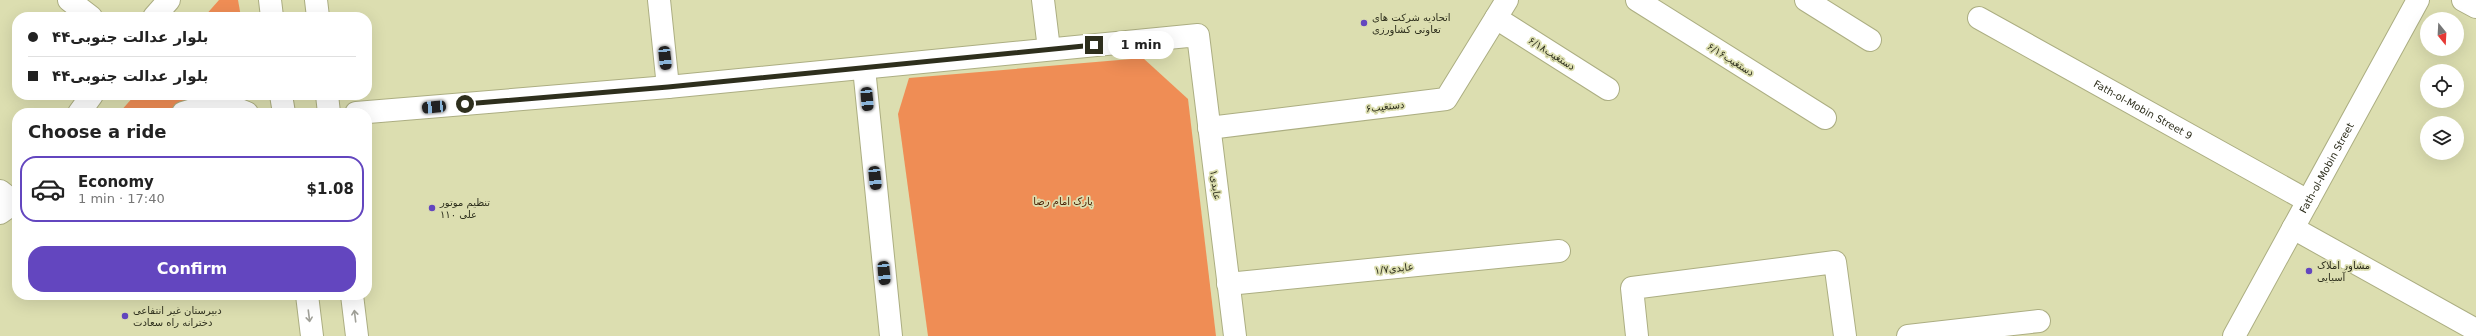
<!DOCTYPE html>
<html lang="en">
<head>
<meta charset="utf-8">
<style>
	body { margin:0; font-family:"DejaVu Sans",Cairo,sans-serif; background:#f2f2f2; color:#222; height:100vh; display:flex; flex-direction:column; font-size:15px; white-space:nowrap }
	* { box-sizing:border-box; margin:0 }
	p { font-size:13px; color:#767676 }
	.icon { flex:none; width:22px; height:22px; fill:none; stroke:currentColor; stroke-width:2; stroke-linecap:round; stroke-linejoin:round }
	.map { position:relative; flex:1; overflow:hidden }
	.drawer { position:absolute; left:12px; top:108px; width:360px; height:192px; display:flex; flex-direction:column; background:#fff; border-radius:16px; box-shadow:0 4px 16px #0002 }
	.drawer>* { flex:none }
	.top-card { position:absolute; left:12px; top:12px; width:360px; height:88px; border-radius:16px; box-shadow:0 4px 16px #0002; display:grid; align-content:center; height:88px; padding:0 16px; background:#fff }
	.needle { width:26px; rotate:162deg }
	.fabs { position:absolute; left:2420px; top:12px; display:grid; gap:8px }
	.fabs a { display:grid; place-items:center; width:44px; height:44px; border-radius:50%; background:#fff; box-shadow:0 4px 16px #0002; font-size:20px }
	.end { position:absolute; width:18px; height:18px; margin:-9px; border:5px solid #2e2f1d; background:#fff; box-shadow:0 0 0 2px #fff }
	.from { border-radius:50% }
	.bubble { position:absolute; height:28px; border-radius:14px; background:#fff; box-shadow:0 4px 16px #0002; font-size:13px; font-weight:800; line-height:28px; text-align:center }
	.car { position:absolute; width:12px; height:24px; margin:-12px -6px; border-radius:5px; box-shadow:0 0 3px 1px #0007; background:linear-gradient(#222 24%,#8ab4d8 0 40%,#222 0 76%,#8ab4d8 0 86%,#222 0) }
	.top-card b { display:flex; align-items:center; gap:14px; height:38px; font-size:15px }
	.top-card b+b { border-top:1px solid #e0e0e0 }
	.top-card i { width:10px; height:10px; background:#222 }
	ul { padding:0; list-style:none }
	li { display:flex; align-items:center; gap:12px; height:66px; margin:0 8px 6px; padding:0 8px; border:2px solid #e0e0e0; border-radius:16px }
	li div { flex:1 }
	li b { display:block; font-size:15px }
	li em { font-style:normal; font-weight:800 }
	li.active { border-color:#6346bf }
	li>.icon { width:36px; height:36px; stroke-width:1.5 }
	h2 { padding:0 16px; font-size:18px; line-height:48px }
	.button { display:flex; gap:8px; margin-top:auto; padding:8px 16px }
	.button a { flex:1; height:46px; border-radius:16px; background:#6346bf; color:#fff; font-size:16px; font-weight:800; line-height:46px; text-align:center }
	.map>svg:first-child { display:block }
	.green { fill:#ef8d55 }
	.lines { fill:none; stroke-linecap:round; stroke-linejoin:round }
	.minor-casing { stroke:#acae82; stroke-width:24 }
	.tertiary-casing { stroke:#acae82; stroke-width:24 }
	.primary-casing { stroke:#acae82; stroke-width:24 }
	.minor { stroke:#fff; stroke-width:22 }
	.tertiary { stroke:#fff; stroke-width:22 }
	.primary { stroke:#fff; stroke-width:22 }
	.oneway { stroke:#a1a199 }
	.route { stroke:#2e2f1d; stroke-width:5 }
	.poi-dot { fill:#6346bf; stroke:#dcdeb0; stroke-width:1.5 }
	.labels { text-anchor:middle; stroke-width:3.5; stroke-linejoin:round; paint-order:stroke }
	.poi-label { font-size:10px; fill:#2e2f1d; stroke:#dcdeb0; text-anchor:start }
	.street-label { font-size:10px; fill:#2e2f1d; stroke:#dcdeb0 }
	.park-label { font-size:10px; fill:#491f03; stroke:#dcdeb0 }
</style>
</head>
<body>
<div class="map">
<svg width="2476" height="336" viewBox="0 0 2476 336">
	<rect width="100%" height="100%" fill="#dcdeb0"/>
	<g class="green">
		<path d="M219,0H238L241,17H204Z"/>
		<path d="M1143,58L1188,99L1216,336H928L898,114L909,78Z"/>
		<path d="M135,95H209L166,113H119Z"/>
	</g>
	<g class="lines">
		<g class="minor-casing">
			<g id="minor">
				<path d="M69,0L91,17"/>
				<path d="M659,0L668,87"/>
				<path d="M1043,0L1049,49"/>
				<path d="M1637,0L1825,118"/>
				<path d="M1806,0L1870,40"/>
				<path d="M2463,0L2476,7"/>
				<path d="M1496,18L1608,89"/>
				<path id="s1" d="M1979,18L2308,201"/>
				<path d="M864,68L891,336"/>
				<path d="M356,113L668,87L1198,35L1235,336"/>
				<path d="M1209,128L1446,99L1507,0"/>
				<path d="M0,191L14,202"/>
				<path d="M2293,228L2476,330"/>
				<path d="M1228,284L1559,251"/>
				<path d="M1637,336L1632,288L1835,262L1845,336"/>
				<path d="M1908,336L2039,321"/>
			</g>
		</g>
		<g class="tertiary-casing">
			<g id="tertiary">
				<path d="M154,17L169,0"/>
				<path d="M79,113L92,95"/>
				<path d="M183,113C204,106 226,103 247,113"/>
				<path d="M0,213L17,201"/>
				<path id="s2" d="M2234,336L2418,0"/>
			</g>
		</g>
		<g class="primary-casing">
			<g id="primary">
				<path d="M270,0L272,17"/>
				<path d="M316,0L318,17"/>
				<path d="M281,95L284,113"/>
				<path d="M327,95L329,113"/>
				<path d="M307,295L312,336"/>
				<path d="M352,295L357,336"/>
			</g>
		</g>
		<use href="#minor" class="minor"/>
		<use href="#tertiary" class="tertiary"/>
		<use href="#primary" class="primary"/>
	</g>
	<defs><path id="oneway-shaft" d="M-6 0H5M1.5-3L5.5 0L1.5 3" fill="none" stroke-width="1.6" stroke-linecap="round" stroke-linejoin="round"/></defs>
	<g class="oneway">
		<use href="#oneway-shaft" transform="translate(309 316) rotate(83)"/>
		<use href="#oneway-shaft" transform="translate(355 316) rotate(-97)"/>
	</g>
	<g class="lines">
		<path class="route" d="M465,104L668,87L1094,45"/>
	</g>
	<g class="poi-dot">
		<circle cx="1364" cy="23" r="4"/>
		<circle cx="432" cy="208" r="4"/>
		<circle cx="2309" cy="271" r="4"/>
		<circle cx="125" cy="316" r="4"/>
	</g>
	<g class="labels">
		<g class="poi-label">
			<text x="1372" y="21">اتحادیه شرکت های<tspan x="1372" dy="12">تعاونی کشاورزی</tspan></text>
			<text x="440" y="206">تنظیم موتور<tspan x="440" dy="12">علی ۱۱۰</tspan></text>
			<text x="2317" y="269">مشاور املاک<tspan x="2317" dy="12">آسیایی</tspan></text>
			<text x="133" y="314">دبیرستان غیر انتفاعی<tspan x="133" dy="12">دخترانه راه سعادت</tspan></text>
		</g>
		<g class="street-label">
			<text transform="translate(1552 53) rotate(32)" y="4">دستغیب۶/۱۸</text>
			<text transform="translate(1731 59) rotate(32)" y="4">دستغیب۶/۱۶</text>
			<text transform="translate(1385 106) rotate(-7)" y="4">دستغیب۶</text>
			<text dy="4" stroke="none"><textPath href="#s1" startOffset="188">Fath-ol-Mobin Street 9</textPath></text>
			<text dy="4" stroke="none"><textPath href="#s2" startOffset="192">Fath-ol-Mobin Street</textPath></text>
			<text transform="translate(1216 185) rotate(83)" y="4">۱عابدی</text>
			<text transform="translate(1394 268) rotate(-6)" y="4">عابدی۱/۷</text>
		</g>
		<g class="park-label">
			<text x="1063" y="205">پارک امام رضا</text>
		</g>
	</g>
</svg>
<div class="fabs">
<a><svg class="needle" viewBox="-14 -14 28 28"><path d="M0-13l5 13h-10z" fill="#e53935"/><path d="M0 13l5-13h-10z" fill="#767676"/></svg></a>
<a><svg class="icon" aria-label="locate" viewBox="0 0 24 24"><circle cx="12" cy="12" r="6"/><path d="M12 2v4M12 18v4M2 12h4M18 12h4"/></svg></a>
<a><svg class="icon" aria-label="layers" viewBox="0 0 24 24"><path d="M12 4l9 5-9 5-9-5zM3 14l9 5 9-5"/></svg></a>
</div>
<i class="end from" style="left:465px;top:104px"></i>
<i class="end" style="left:1094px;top:45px"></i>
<div class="bubble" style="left:1108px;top:31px;width:66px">1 min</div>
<i class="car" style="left:665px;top:58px;rotate:174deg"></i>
<i class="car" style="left:867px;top:99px;rotate:175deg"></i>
<i class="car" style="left:434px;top:107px;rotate:265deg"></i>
<i class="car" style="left:875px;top:178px;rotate:174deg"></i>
<i class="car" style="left:884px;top:273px;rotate:175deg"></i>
<div class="top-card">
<b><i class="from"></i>بلوار عدالت جنوبی۴۴</b>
<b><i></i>بلوار عدالت جنوبی۴۴</b>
</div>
<section class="drawer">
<h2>Choose a ride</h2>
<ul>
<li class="active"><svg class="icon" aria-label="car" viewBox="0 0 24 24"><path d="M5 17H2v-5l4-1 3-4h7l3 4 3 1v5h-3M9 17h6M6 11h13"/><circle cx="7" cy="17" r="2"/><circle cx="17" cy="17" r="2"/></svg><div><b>Economy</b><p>1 min · 17:40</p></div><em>$1.08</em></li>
</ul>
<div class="button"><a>Confirm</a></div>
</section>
</div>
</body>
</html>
